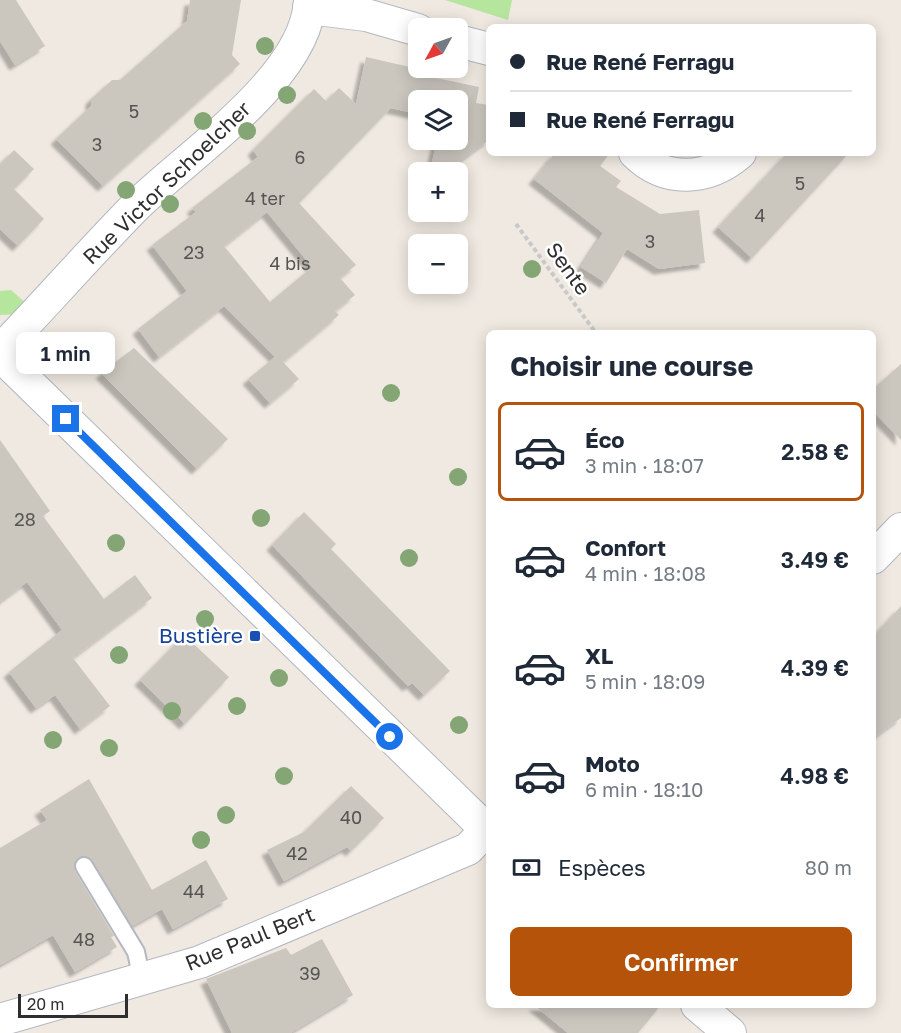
<!DOCTYPE html>
<html lang="fr">
<head>
<meta charset="utf-8">
<style>
	body { margin:0; font-family:"Golos Text",sans-serif; background:#f6f6f7; color:#1f2937; height:100vh; display:flex; flex-direction:column; font-size:22px; white-space:nowrap }
	* { box-sizing:border-box; margin:0 }
	p { font-size:20px; color:#747a83 }
	.icon { flex:none; width:33px; height:33px; fill:none; stroke:currentColor; stroke-width:2; stroke-linecap:round; stroke-linejoin:round }
	.map { position:relative; flex:1; overflow:hidden }
	.details { position:absolute; left:486px; top:330px; width:390px; height:678px; display:flex; flex-direction:column; background:#fff; border-radius:9px; box-shadow:0 3px 15px #0003 }
	.details>* { flex:none }
	.banner { position:absolute; left:486px; top:24px; width:390px; height:132px; border-radius:9px; box-shadow:0 3px 15px #0003; display:grid; align-content:center; height:132px; padding:0 24px; background:#fff }
	.needle { width:39px; rotate:230deg }
	.controls { position:absolute; left:408px; top:18px; display:grid; gap:12px }
	.controls a { display:grid; place-items:center; width:60px; height:60px; border-radius:9px; background:#fff; box-shadow:0 3px 15px #0003; font-size:30px }
	.scale { position:absolute; left:18px; bottom:15px; width:110px; box-sizing:border-box; padding-left:6px; border:3px solid #2e2e2e; border-top:0; font-size:16px; line-height:21px; white-space:nowrap; color:#2e2e2e; -webkit-text-stroke:4px #fff; paint-order:stroke }
	.end { position:absolute; width:27px; height:27px; margin:-14px; border:8px solid #1a73e8; background:#fff; box-shadow:0 0 0 3px #fff }
	.from { border-radius:50% }
	.bubble { position:absolute; height:42px; border-radius:9px; background:#fff; box-shadow:0 3px 15px #0003; font-size:20px; font-weight:600; line-height:42px; text-align:center }
	.banner b { display:flex; align-items:center; gap:21px; height:57px; font-size:22px }
	.banner b+b { border-top:2px solid #e0e1e3 }
	.banner i { width:15px; height:15px; background:#1f2937 }
	ul { padding:0; list-style:none }
	li { display:flex; align-items:center; gap:18px; height:99px; margin:0 12px 9px; padding:0 12px; border:3px solid transparent; border-radius:9px }
	li div { flex:1 }
	li b { display:block; font-size:22px }
	li em { font-style:normal; font-weight:600 }
	li.current { border-color:#b45309 }
	li>.icon { width:54px; height:54px; stroke-width:1.5 }
	h2 { padding:0 24px; font-size:27px; line-height:72px }
	.pay { display:flex; align-items:center; gap:15px; height:66px; padding:0 24px; font-size:22px }
	.pay p { margin-inline-start:auto }
	.primary-button { display:flex; gap:12px; margin-top:auto; padding:12px 24px }
	.primary-button a { flex:1; height:69px; border-radius:9px; background:#b45309; color:#fff; font-size:24px; font-weight:600; line-height:69px; text-align:center }
	.map>svg:first-child { display:block }
	.green { fill:#b6e59e }
	.building { fill:#cbc7bf; fill-rule:evenodd; filter:url(#shadow) }
	.lines { fill:none; stroke-linecap:round; stroke-linejoin:round }
	.service-casing { stroke:#b4b7c1; stroke-width:20 }
	.minor-casing { stroke:#b4b7c1; stroke-width:34 }
	.path { stroke:#c9c9c9; stroke-width:4; stroke-dasharray:4.5 3; stroke-linecap:butt }
	.service { stroke:#fff; stroke-width:16 }
	.minor { stroke:#fff; stroke-width:32 }
	.tree { fill:#84a574 }
	.route { stroke:#1a73e8; stroke-width:8 }
	.transit-dot { fill:#1a4fb4; stroke:#fff; stroke-width:2 }
	.labels { text-anchor:middle; stroke-width:5; stroke-linejoin:round; paint-order:stroke }
	.number-label { font-size:18px; fill:#555452 }
	.street-label { font-size:21px; fill:#2e2e2e; stroke:#fff }
	.transit-label { font-size:21px; fill:#164399; stroke:#fff; text-anchor:end }
</style>
</head>
<body>
<div class="map">
<svg width="901" height="1033" viewBox="0 0 901 1033">
	<defs>
		<filter id="shadow"><feDropShadow dx="-5.5" dy="5.5" stdDeviation="1.5" flood-color="#0004"/></filter>
	</defs>
	<rect width="100%" height="100%" fill="#efe9e1"/>
	<g class="green">
		<path d="M445,0H512L508,20Z"/>
		<path d="M11,290L29,306L22,314L0,315V291Z"/>
	</g>
	<g class="building">
		<path d="M0,0H16L45,46L15,65L0,41Z"/>
		<path d="M190,0H241L232,55L240,64L103,186L56,139L91,106V99L112,80H120L187,21Z"/>
		<path d="M366,57L414,68L413,73L479,87L476,103L489,105V140L445,172H430L437,140H458V100H418V114L391,108L299,203L356,265L340,278L355,295L335,311L339,315L283,362L299,379L270,403L248,379L275,357L224,306L159,357L138,329L187,291L152,245L196,212L192,208L258,157L253,150L314,89L326,101L339,88L356,104ZM267,212L312,267L270,302L224,246Z"/>
		<path d="M14,150L34,169L14,189L44,219L18,246L0,229V164Z"/>
		<path d="M555,153H610L600,166L621,181L616,187L660,214L699,210L705,263L659,269L627,249L606,283L581,267L603,233L534,179Z"/>
		<path d="M787,153H849L752,258L718,227Z"/>
		<path d="M134,348L228,439L197,469L101,373Z"/>
		<path d="M901,364V440L873,411V389Z"/>
		<path d="M0,440L50,511L43,516L104,599L135,575L152,598L73,658L110,706L80,729L55,695L36,708L9,672L62,630L27,582L0,602Z"/>
		<path d="M304,512L336,544L331,549L450,671L424,695L412,683L408,686L272,545Z"/>
		<path d="M901,606V718L873,738V637Z"/>
		<path d="M184,635L229,677L185,724L140,680Z"/>
		<path d="M89,779L152,890L206,860L228,899L173,929L162,909L132,926L93,861L89,857H79L75,861V871L114,936L111,937L117,947L75,972L53,935L0,965V848L47,820L40,810Z"/>
		<path d="M351,786L384,818L351,851L347,847L284,881L267,850L304,832Z"/>
		<path d="M322,939L353,995L290,1033H232L206,979L286,948L291,955Z"/>
		<path d="M534,1005H661L638,1033H568Z"/>
	</g>
	<g class="lines">
		<g class="service-casing">
			<path id="service" d="M84,866L136,952L142,980"/>
		</g>
		<g class="minor-casing">
			<g id="minor">
				<path d="M309,8L366,15L418,30"/>
				<path d="M458,41L489,49"/>
				<path d="M635,153C666,184 709,180 740,153"/>
				<path d="M0,351C45,304 88,255 134,208C186,156 307,78 310,0"/>
				<path d="M0,355L489,832"/>
				<path d="M873,558L901,529"/>
				<path d="M697,1005L730,1033"/>
				<path d="M0,1020L200,962L468,849L486,830"/>
			</g>
		</g>
		<path class="path" d="M516,224L596,333"/>
		<use href="#service" class="service"/>
		<use href="#minor" class="minor"/>
	</g>
	<g class="tree">
		<circle cx="265" cy="46" r="9"/>
		<circle cx="287" cy="95" r="9"/>
		<circle cx="203" cy="121" r="9"/>
		<circle cx="247" cy="131" r="9"/>
		<circle cx="126" cy="190" r="9"/>
		<circle cx="170" cy="204" r="9"/>
		<circle cx="532" cy="269" r="9"/>
		<circle cx="391" cy="393" r="9"/>
		<circle cx="458" cy="477" r="9"/>
		<circle cx="261" cy="518" r="9"/>
		<circle cx="116" cy="543" r="9"/>
		<circle cx="409" cy="558" r="9"/>
		<circle cx="205" cy="619" r="9"/>
		<circle cx="119" cy="655" r="9"/>
		<circle cx="279" cy="678" r="9"/>
		<circle cx="237" cy="706" r="9"/>
		<circle cx="172" cy="711" r="9"/>
		<circle cx="459" cy="725" r="9"/>
		<circle cx="53" cy="740" r="9"/>
		<circle cx="109" cy="748" r="9"/>
		<circle cx="284" cy="776" r="9"/>
		<circle cx="226" cy="815" r="9"/>
		<circle cx="201" cy="840" r="9"/>
	</g>
	<g class="lines">
		<path class="route" d="M66,419L390,737"/>
	</g>
	<rect class="transit-dot" x="249" y="630" width="12" height="12" rx="3"/>
	<g class="labels">
		<g class="number-label">
			<text x="134" y="118">5</text>
			<text x="97" y="151">3</text>
			<text x="300" y="164">6</text>
			<text x="800" y="190">5</text>
			<text x="265" y="205">4 ter</text>
			<text x="760" y="222">4</text>
			<text x="650" y="248">3</text>
			<text x="194" y="259">23</text>
			<text x="290" y="270">4 bis</text>
			<text x="25" y="526">28</text>
			<text x="351" y="824">40</text>
			<text x="297" y="860">42</text>
			<text x="194" y="898">44</text>
			<text x="84" y="946">48</text>
			<text x="310" y="980">39</text>
		</g>
		<g class="street-label">
			<text transform="translate(167 183) rotate(-44)" y="7">Rue Victor Schoelcher</text>
			<text transform="translate(568 269) rotate(54)" y="7">Sente</text>
			<text transform="translate(250 939) rotate(-22)" y="7">Rue Paul Bert</text>
		</g>
		<g class="transit-label">
			<text x="243" y="643">Bustière</text>
		</g>
	</g>
</svg>
<div class="controls">
<a><svg class="needle" viewBox="-14 -14 28 28"><path d="M0-13l5 13h-10z" fill="#e53935"/><path d="M0 13l5-13h-10z" fill="#747a83"/></svg></a>
<a><svg class="icon" aria-label="layers" viewBox="0 0 24 24"><path d="M12 4l9 5-9 5-9-5zM3 14l9 5 9-5"/></svg></a>
<a>+</a>
<a>−</a>
</div>
<div class="scale">20 m</div>
<i class="end from" style="left:390px;top:737px"></i>
<i class="end" style="left:66px;top:419px"></i>
<div class="bubble" style="left:16px;top:332px;width:99px">1 min</div>
<div class="banner">
<b><i class="from"></i>Rue René Ferragu</b>
<b><i></i>Rue René Ferragu</b>
</div>
<section class="details">
<h2>Choisir une course</h2>
<ul>
<li class="current"><svg class="icon" aria-label="car" viewBox="0 0 24 24"><path d="M5 17H2v-5l4-1 3-4h7l3 4 3 1v5h-3M9 17h6M6 11h13"/><circle cx="7" cy="17" r="2"/><circle cx="17" cy="17" r="2"/></svg><div><b>Éco</b><p>3 min · 18:07</p></div><em>2.58 €</em></li>
<li><svg class="icon" aria-label="car" viewBox="0 0 24 24"><path d="M5 17H2v-5l4-1 3-4h7l3 4 3 1v5h-3M9 17h6M6 11h13"/><circle cx="7" cy="17" r="2"/><circle cx="17" cy="17" r="2"/></svg><div><b>Confort</b><p>4 min · 18:08</p></div><em>3.49 €</em></li>
<li><svg class="icon" aria-label="car" viewBox="0 0 24 24"><path d="M5 17H2v-5l4-1 3-4h7l3 4 3 1v5h-3M9 17h6M6 11h13"/><circle cx="7" cy="17" r="2"/><circle cx="17" cy="17" r="2"/></svg><div><b>XL</b><p>5 min · 18:09</p></div><em>4.39 €</em></li>
<li><svg class="icon" aria-label="car" viewBox="0 0 24 24"><path d="M5 17H2v-5l4-1 3-4h7l3 4 3 1v5h-3M9 17h6M6 11h13"/><circle cx="7" cy="17" r="2"/><circle cx="17" cy="17" r="2"/></svg><div><b>Moto</b><p>6 min · 18:10</p></div><em>4.98 €</em></li>
</ul>
<div class="pay"><svg class="icon" aria-label="cash" viewBox="0 0 24 24"><path d="M3 7h18v10H3z"/><circle cx="12" cy="12" r="2"/></svg>Espèces<p>80 m</p></div>
<div class="primary-button"><a>Confirmer</a></div>
</section>
</div>
</body>
</html>
